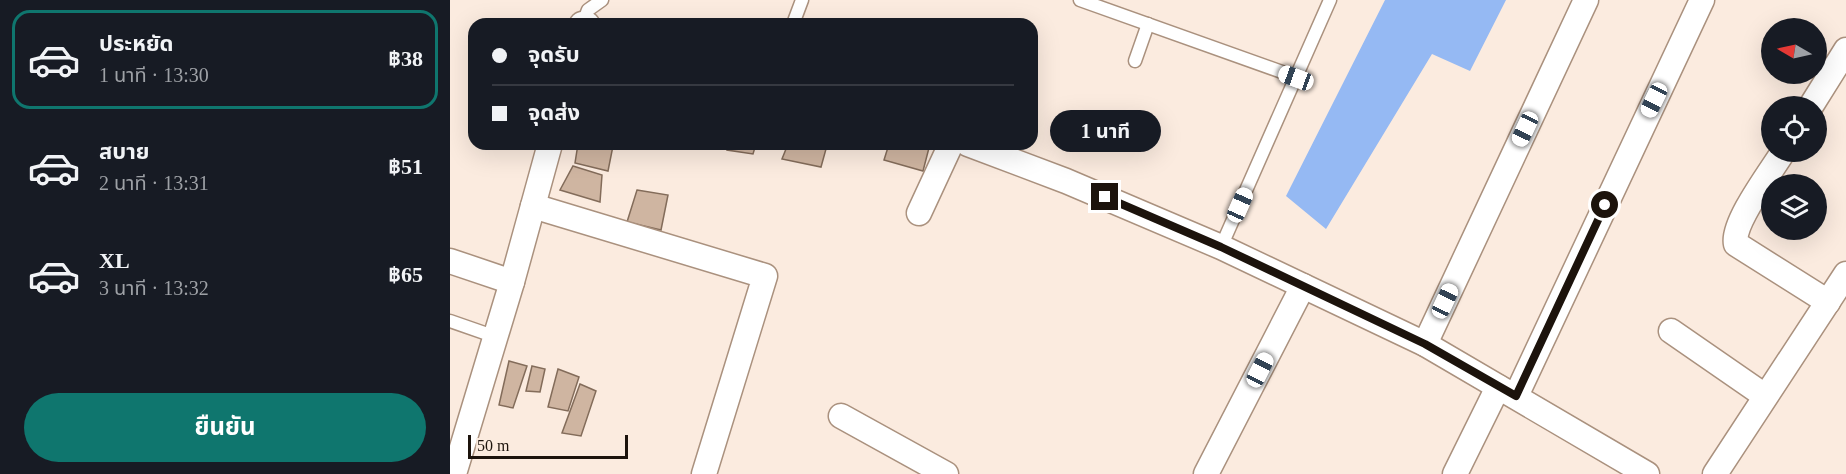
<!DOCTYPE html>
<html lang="th">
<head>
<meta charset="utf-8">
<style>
	body { margin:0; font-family:"Times New Roman","Noto Sans Thai",serif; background:#242831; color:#f1f3f6; height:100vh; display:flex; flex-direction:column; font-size:22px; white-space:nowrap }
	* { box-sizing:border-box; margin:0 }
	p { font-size:20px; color:#9ea1a6 }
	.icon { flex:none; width:33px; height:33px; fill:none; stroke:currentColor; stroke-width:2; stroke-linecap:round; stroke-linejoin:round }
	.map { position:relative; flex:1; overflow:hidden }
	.sheet { display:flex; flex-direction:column; background:#171b24; width:450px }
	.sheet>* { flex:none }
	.hud { position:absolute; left:18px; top:18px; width:570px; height:132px; border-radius:18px; box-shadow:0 6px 24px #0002; display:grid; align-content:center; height:132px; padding:0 24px; background:#171b24 }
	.needle { width:39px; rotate:279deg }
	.tools { position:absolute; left:1311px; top:18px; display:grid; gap:12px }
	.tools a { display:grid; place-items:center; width:66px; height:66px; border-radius:50%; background:#171b24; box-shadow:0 6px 24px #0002; font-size:30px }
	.scale { position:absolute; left:18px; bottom:15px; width:160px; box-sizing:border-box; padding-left:6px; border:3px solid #1c130c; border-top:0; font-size:16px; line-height:21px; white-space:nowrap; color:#1c130c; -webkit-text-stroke:4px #fbebdf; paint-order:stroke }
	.end { position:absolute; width:27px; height:27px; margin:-14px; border:8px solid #1c130c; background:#fff; box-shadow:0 0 0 3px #fff }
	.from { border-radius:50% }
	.bubble { position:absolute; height:42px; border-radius:21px; background:#171b24; box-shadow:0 6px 24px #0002; font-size:20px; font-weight:700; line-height:42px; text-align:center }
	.car { position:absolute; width:18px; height:36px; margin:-18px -9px; border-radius:8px; box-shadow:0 0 4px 2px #0007; background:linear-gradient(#fff 24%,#345 0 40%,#fff 0 76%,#345 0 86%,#fff 0) }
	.hud b { display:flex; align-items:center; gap:21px; height:57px; font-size:22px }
	.hud b+b { border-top:2px solid #363941 }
	.hud i { width:15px; height:15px; background:#f1f3f6 }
	ul { padding:10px 0 0; list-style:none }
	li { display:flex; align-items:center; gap:18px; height:99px; margin:0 12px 9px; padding:0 12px; border:3px solid transparent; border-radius:18px }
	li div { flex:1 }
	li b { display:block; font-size:22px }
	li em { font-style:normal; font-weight:700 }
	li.selected { border-color:#0f766e }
	li>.icon { width:54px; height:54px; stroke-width:1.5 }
	.action { display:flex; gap:12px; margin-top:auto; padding:12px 24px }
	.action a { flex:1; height:69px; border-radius:36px; background:#0f766e; color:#fff; font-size:24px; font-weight:700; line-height:69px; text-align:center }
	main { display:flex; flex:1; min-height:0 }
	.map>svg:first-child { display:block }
	.water { fill:#95b9f3 }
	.building { fill:#cfb5a1; stroke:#836c5a; stroke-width:1.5 }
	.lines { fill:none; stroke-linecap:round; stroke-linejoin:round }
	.lane-casing { stroke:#aa917e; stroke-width:15 }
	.street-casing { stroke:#aa917e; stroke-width:27 }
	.lane { stroke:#fff; stroke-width:12 }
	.street { stroke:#fff; stroke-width:24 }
	.route { stroke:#1c130c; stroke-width:8 }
</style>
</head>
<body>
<main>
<section class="sheet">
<ul>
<li class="selected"><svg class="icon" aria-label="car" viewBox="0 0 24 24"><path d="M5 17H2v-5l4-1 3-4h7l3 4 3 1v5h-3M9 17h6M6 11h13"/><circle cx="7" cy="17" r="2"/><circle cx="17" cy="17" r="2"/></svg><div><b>ประหยัด</b><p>1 นาที · 13:30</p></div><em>฿38</em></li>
<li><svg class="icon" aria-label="car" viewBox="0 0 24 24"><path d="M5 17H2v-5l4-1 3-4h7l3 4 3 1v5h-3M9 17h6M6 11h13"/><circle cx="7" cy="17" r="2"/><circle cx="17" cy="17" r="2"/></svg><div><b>สบาย</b><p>2 นาที · 13:31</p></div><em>฿51</em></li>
<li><svg class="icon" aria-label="car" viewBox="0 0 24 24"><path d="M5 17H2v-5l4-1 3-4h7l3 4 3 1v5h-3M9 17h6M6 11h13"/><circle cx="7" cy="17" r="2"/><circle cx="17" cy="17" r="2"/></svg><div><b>XL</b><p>3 นาที · 13:32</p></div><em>฿65</em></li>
</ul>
<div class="action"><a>ยืนยัน</a></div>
</section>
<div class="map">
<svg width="1396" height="474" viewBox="0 0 1396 474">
	<rect width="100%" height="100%" fill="#fbebdf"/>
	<path class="water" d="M935,0H1056L1020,71L982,54L876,229L836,196Z"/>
	<g class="building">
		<path d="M128,144L163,146L158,171L125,163Z"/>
		<path d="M278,144H306L303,154L277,150Z"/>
		<path d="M338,144L376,149L371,167L332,159Z"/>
		<path d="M439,144H480L473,171L434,160Z"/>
		<path d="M123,166L152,175L150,202L110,190Z"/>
		<path d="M187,190L218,195L211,230L177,222Z"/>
		<path d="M59,361L77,366L63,408L49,405Z"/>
		<path d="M82,366L95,369L90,392L76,391Z"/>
		<path d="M108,369L129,377L118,411L98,407Z"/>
		<path d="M130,384L146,391L131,436L112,433Z"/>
	</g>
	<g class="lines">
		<g class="lane-casing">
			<g id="lane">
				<path d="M630,0L846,77"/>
				<path d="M133,23L138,10L152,0"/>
				<path d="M343,24L352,0"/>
				<path d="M685,61L698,24"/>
				<path d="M771,247L880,0"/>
				<path d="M0,321L46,337"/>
			</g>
		</g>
		<g class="street-casing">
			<g id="street">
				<path d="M132,24H137"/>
				<path d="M1361,106L1396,50"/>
				<path d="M518,144L616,181L771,247L975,344L1197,474"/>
				<path d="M1333,152C1322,170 1281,224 1286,244L1378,302"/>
				<path d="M83,206L315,276L254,474"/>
				<path d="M469,213L501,144"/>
				<path d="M0,261L62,282"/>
				<path d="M1221,331L1315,396"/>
				<path d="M975,344L1136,0"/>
				<path d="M1066,396L1252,0"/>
				<path d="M391,416L496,474"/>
				<path d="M4,474L62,282L100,144"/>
				<path d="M756,474L853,286"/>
				<path d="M1005,474L1048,387"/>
				<path d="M1265,474L1396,274"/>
			</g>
		</g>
		<use href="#lane" class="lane"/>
		<use href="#street" class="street"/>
	</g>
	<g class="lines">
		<path class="route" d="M655,197L771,247L975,344L1066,396L1155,205"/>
	</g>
</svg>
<div class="tools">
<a><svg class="needle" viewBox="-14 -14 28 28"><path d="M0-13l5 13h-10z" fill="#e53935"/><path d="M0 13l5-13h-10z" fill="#9ea1a6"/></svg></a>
<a><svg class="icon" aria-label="locate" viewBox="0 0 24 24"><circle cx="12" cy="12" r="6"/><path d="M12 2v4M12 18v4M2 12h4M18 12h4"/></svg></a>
<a><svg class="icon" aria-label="layers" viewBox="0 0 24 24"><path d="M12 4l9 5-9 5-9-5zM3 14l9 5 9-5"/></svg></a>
</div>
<div class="scale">50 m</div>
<i class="end from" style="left:1155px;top:205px"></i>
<i class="end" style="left:655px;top:197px"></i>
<div class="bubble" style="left:600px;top:110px;width:111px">1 นาที</div>
<i class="car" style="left:846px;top:78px;rotate:290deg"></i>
<i class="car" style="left:1204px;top:100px;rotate:206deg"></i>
<i class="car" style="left:1075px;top:129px;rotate:205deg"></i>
<i class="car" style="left:790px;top:205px;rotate:24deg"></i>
<i class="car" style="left:995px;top:301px;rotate:25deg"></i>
<i class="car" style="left:810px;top:370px;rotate:27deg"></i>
<div class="hud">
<b><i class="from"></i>จุดรับ</b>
<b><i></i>จุดส่ง</b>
</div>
</div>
</main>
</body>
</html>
